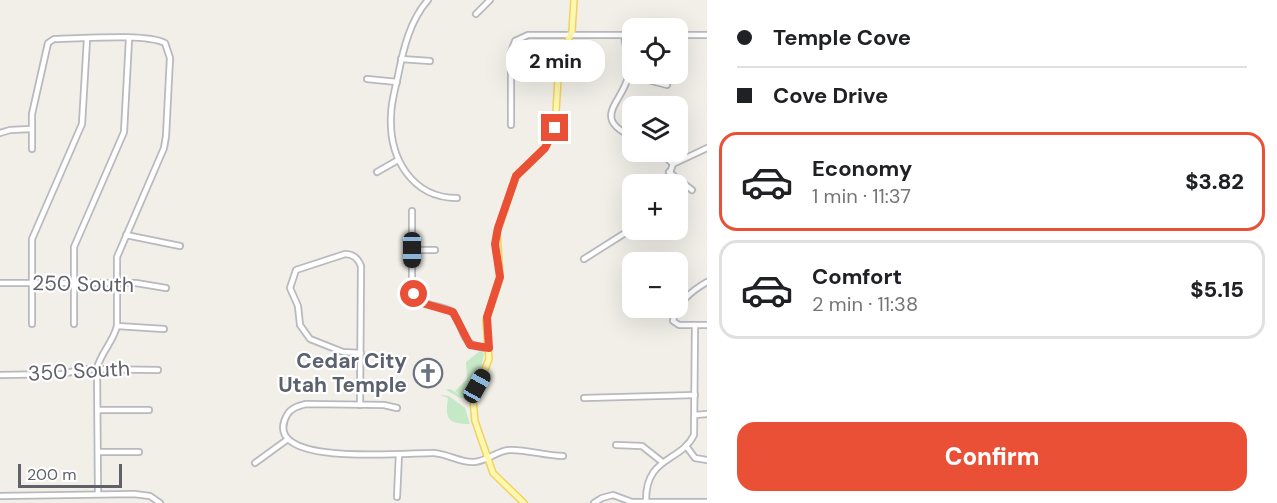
<!DOCTYPE html>
<html lang="en">
<head>
<meta charset="utf-8">
<style>
	body { margin:0; font-family:"DM Sans",sans-serif; background:#f6f6f6; color:#202124; height:100vh; display:flex; flex-direction:column; font-size:22px; white-space:nowrap }
	* { box-sizing:border-box; margin:0 }
	p { font-size:20px; color:#757577 }
	.icon { flex:none; width:33px; height:33px; fill:none; stroke:currentColor; stroke-width:2; stroke-linecap:round; stroke-linejoin:round }
	.map { position:relative; flex:1; overflow:hidden }
	.sheet { display:flex; flex-direction:column; background:#fff; width:570px }
	.sheet>* { flex:none }
	.guide { display:grid; align-content:center; height:132px; padding:0 30px; background:#fff }
	.tools { position:absolute; left:622px; top:18px; display:grid; gap:12px }
	.tools a { display:grid; place-items:center; width:66px; height:66px; border-radius:12px; background:#fff; box-shadow:0 6px 24px #0002; font-size:30px }
	.scale { position:absolute; left:18px; bottom:15px; width:104px; box-sizing:border-box; padding-left:6px; border:3px solid #5f6268; border-top:0; font-size:16px; line-height:21px; white-space:nowrap; color:#5f6268; -webkit-text-stroke:4px #fff; paint-order:stroke }
	.end { position:absolute; width:27px; height:27px; margin:-14px; border:8px solid #e95036; background:#fff; box-shadow:0 0 0 3px #fff }
	.from { border-radius:50% }
	.bubble { position:absolute; height:42px; border-radius:18px; background:#fff; box-shadow:0 6px 24px #0002; font-size:20px; font-weight:800; line-height:42px; text-align:center }
	.car { position:absolute; width:18px; height:36px; margin:-18px -9px; border-radius:8px; box-shadow:0 0 4px 2px #0007; background:linear-gradient(#222 24%,#8ab4d8 0 40%,#222 0 76%,#8ab4d8 0 86%,#222 0) }
	.guide b { display:flex; align-items:center; gap:21px; height:57px; font-size:22px }
	.guide b+b { border-top:2px solid #e0e0e0 }
	.guide i { width:15px; height:15px; background:#202124 }
	ul { padding:0; list-style:none }
	li { display:flex; align-items:center; gap:18px; height:99px; margin:0 12px 9px; padding:0 18px; border:3px solid #e0e0e0; border-radius:18px }
	li div { flex:1 }
	li b { display:block; font-size:22px }
	li em { font-style:normal; font-weight:800 }
	li.selected { border-color:#e95036 }
	li>.icon { width:54px; height:54px; stroke-width:1.5 }
	.primary-button { display:flex; gap:12px; margin-top:auto; padding:12px 30px }
	.primary-button a { flex:1; height:69px; border-radius:18px; background:#e95036; color:#fff; font-size:24px; font-weight:800; line-height:69px; text-align:center }
	main { display:flex; flex:1; min-height:0 }
	.map>svg:first-child { display:block }
	.green { fill:#c5e8c7 }
	.lines { fill:none; stroke-linecap:round; stroke-linejoin:round }
	.minor-casing { stroke:#b8b9be; stroke-width:8 }
	.major-casing { stroke:#f1d261; stroke-width:8 }
	.minor { stroke:#fff; stroke-width:4.5 }
	.major { stroke:#fef7af; stroke-width:5 }
	.route { stroke:#e95036; stroke-width:8 }
	.labels { text-anchor:middle; stroke-width:4.5; stroke-linejoin:round; paint-order:stroke }
	.street-label { font-size:21px; fill:#5f6268; stroke:#fff }
	.worship-label { font-size:21px; font-weight:bold; fill:#5b616d; stroke:#fff; text-anchor:end }
</style>
</head>
<body>
<main>
<div class="map">
<svg width="707" height="503" viewBox="0 0 707 503">
	<rect width="100%" height="100%" fill="#f1efe8"/>
	<g class="green">
		<path d="M480,351L484,353L481,369L468,397L460,398L446,390L450,389L462,396L455,391L467,379L466,362Z"/>
		<path d="M440,395L449,396L465,408L470,424C447,424 445,418 448,398Z"/>
	</g>
	<g class="lines">
		<g class="minor-casing">
			<g id="minor">
				<path d="M428,0C410,20 403,50 398,76C395,89 391,103 391,116C389,158 412,198 457,198"/>
				<path d="M476,14L490,0"/>
				<path d="M624,35C625,47 631,61 629,72C626,101 588,117 633,137"/>
				<path d="M678,35H707"/>
				<path d="M401,59L430,61"/>
				<path d="M629,75L667,85"/>
				<path d="M367,79L397,82"/>
				<path d="M511,125V52L515,41L528,35H633"/>
				<path d="M0,133L10,130L31,129"/>
				<path d="M32,149V114L48,43L54,39C79,39 145,33 165,43L170,58L166,136L164,148L117,257V326C113,342 101,353 97,368L98,494"/>
				<path d="M660,152L673,164"/>
				<path d="M377,172L398,160"/>
				<path d="M669,172L692,190"/>
				<path d="M666,184L673,164L707,148"/>
				<path d="M628,202L633,205"/>
				<path d="M412,211V286C416,309 436,303 451,311C468,329 457,347 489,348"/>
				<path d="M126,235L180,246"/>
				<path d="M412,250H435"/>
				<path d="M584,259L633,228"/>
				<path d="M707,282C693,290 675,304 673,321L679,325H707"/>
				<path d="M0,283H136L166,288"/>
				<path d="M32,324V239L82,124L87,39"/>
				<path d="M74,324V247L124,132L129,39"/>
				<path d="M117,326L164,329"/>
				<path d="M0,375L62,374L84,369L158,370"/>
				<path d="M584,398L695,395"/>
				<path d="M360,405L361,266C358,258 353,254 345,254L296,270L290,288L298,306L300,325L310,339L343,352L361,353"/>
				<path d="M397,408L384,405L306,404C298,406 291,408 287,415C257,469 413,452 434,453C448,454 461,463 474,462C487,461 497,451 509,450C526,449 545,456 563,456"/>
				<path d="M98,410H149"/>
				<path d="M695,415L707,414"/>
				<path d="M616,445L642,446L661,461"/>
				<path d="M686,446L695,458L707,460"/>
				<path d="M98,452H139"/>
				<path d="M255,463L288,439"/>
				<path d="M0,496L134,494L150,496L160,503"/>
				<path d="M397,497L399,454"/>
				<path d="M646,502C645,456 680,463 694,435L695,325"/>
				<path d="M594,503L602,498L613,495L632,502H707"/>
			</g>
		</g>
		<g class="major-casing">
			<path id="major" d="M524,503L493,473L475,421L473,400L489,359L486,321L500,277L497,232L516,176L545,148L555,128L559,63L572,31L574,0"/>
		</g>
		<use href="#minor" class="minor"/>
		<use href="#major" class="major"/>
	</g>
	<g class="lines">
		<path class="route" d="M414,294L422,303L453,312L470,345L489,348L487,317L500,277L495,244L498,228L516,176L545,148L555,128"/>
	</g>
	<defs>
		<g id="church-ring" transform="scale(1.5)"><circle r="9.5" fill="#fff" stroke="#6b7280" stroke-width="1.5"/><path d="M-1.2-6h2.4v3.5h3.3v2.4h-3.3V6h-2.4V-.1h-3.3v-2.4h3.3Z" fill="#6b7280"/></g>
	</defs>
	<g fill-rule="evenodd">
		<use href="#church-ring" x="428" y="373"/>
	</g>
	<g class="labels">
		<g class="street-label">
			<text transform="translate(83 284) rotate(1)" y="7">250 South</text>
			<text transform="translate(79 371) rotate(-3)" y="7">350 South</text>
		</g>
		<g class="worship-label">
			<text x="407" y="368">Cedar City<tspan x="407" dy="24">Utah Temple</tspan></text>
		</g>
	</g>
</svg>
<div class="tools">
<a><svg class="icon" aria-label="locate" viewBox="0 0 24 24"><circle cx="12" cy="12" r="6"/><path d="M12 2v4M12 18v4M2 12h4M18 12h4"/></svg></a>
<a><svg class="icon" aria-label="layers" viewBox="0 0 24 24"><path d="M12 4l9 5-9 5-9-5zM3 14l9 5 9-5"/></svg></a>
<a>+</a>
<a>−</a>
</div>
<div class="scale">200 m</div>
<i class="end from" style="left:414px;top:294px"></i>
<i class="end" style="left:555px;top:128px"></i>
<div class="bubble" style="left:506px;top:40px;width:99px">2 min</div>
<i class="car" style="left:412px;top:250px;rotate:180deg"></i>
<i class="car" style="left:477px;top:386px;rotate:29deg"></i>
</div>
<section class="sheet">
<div class="guide">
<b><i class="from"></i>Temple Cove</b>
<b><i></i>Cove Drive</b>
</div>
<ul>
<li class="selected"><svg class="icon" aria-label="car" viewBox="0 0 24 24"><path d="M5 17H2v-5l4-1 3-4h7l3 4 3 1v5h-3M9 17h6M6 11h13"/><circle cx="7" cy="17" r="2"/><circle cx="17" cy="17" r="2"/></svg><div><b>Economy</b><p>1 min · 11:37</p></div><em>$3.82</em></li>
<li><svg class="icon" aria-label="car" viewBox="0 0 24 24"><path d="M5 17H2v-5l4-1 3-4h7l3 4 3 1v5h-3M9 17h6M6 11h13"/><circle cx="7" cy="17" r="2"/><circle cx="17" cy="17" r="2"/></svg><div><b>Comfort</b><p>2 min · 11:38</p></div><em>$5.15</em></li>
</ul>
<div class="primary-button"><a>Confirm</a></div>
</section>
</main>
</body>
</html>
